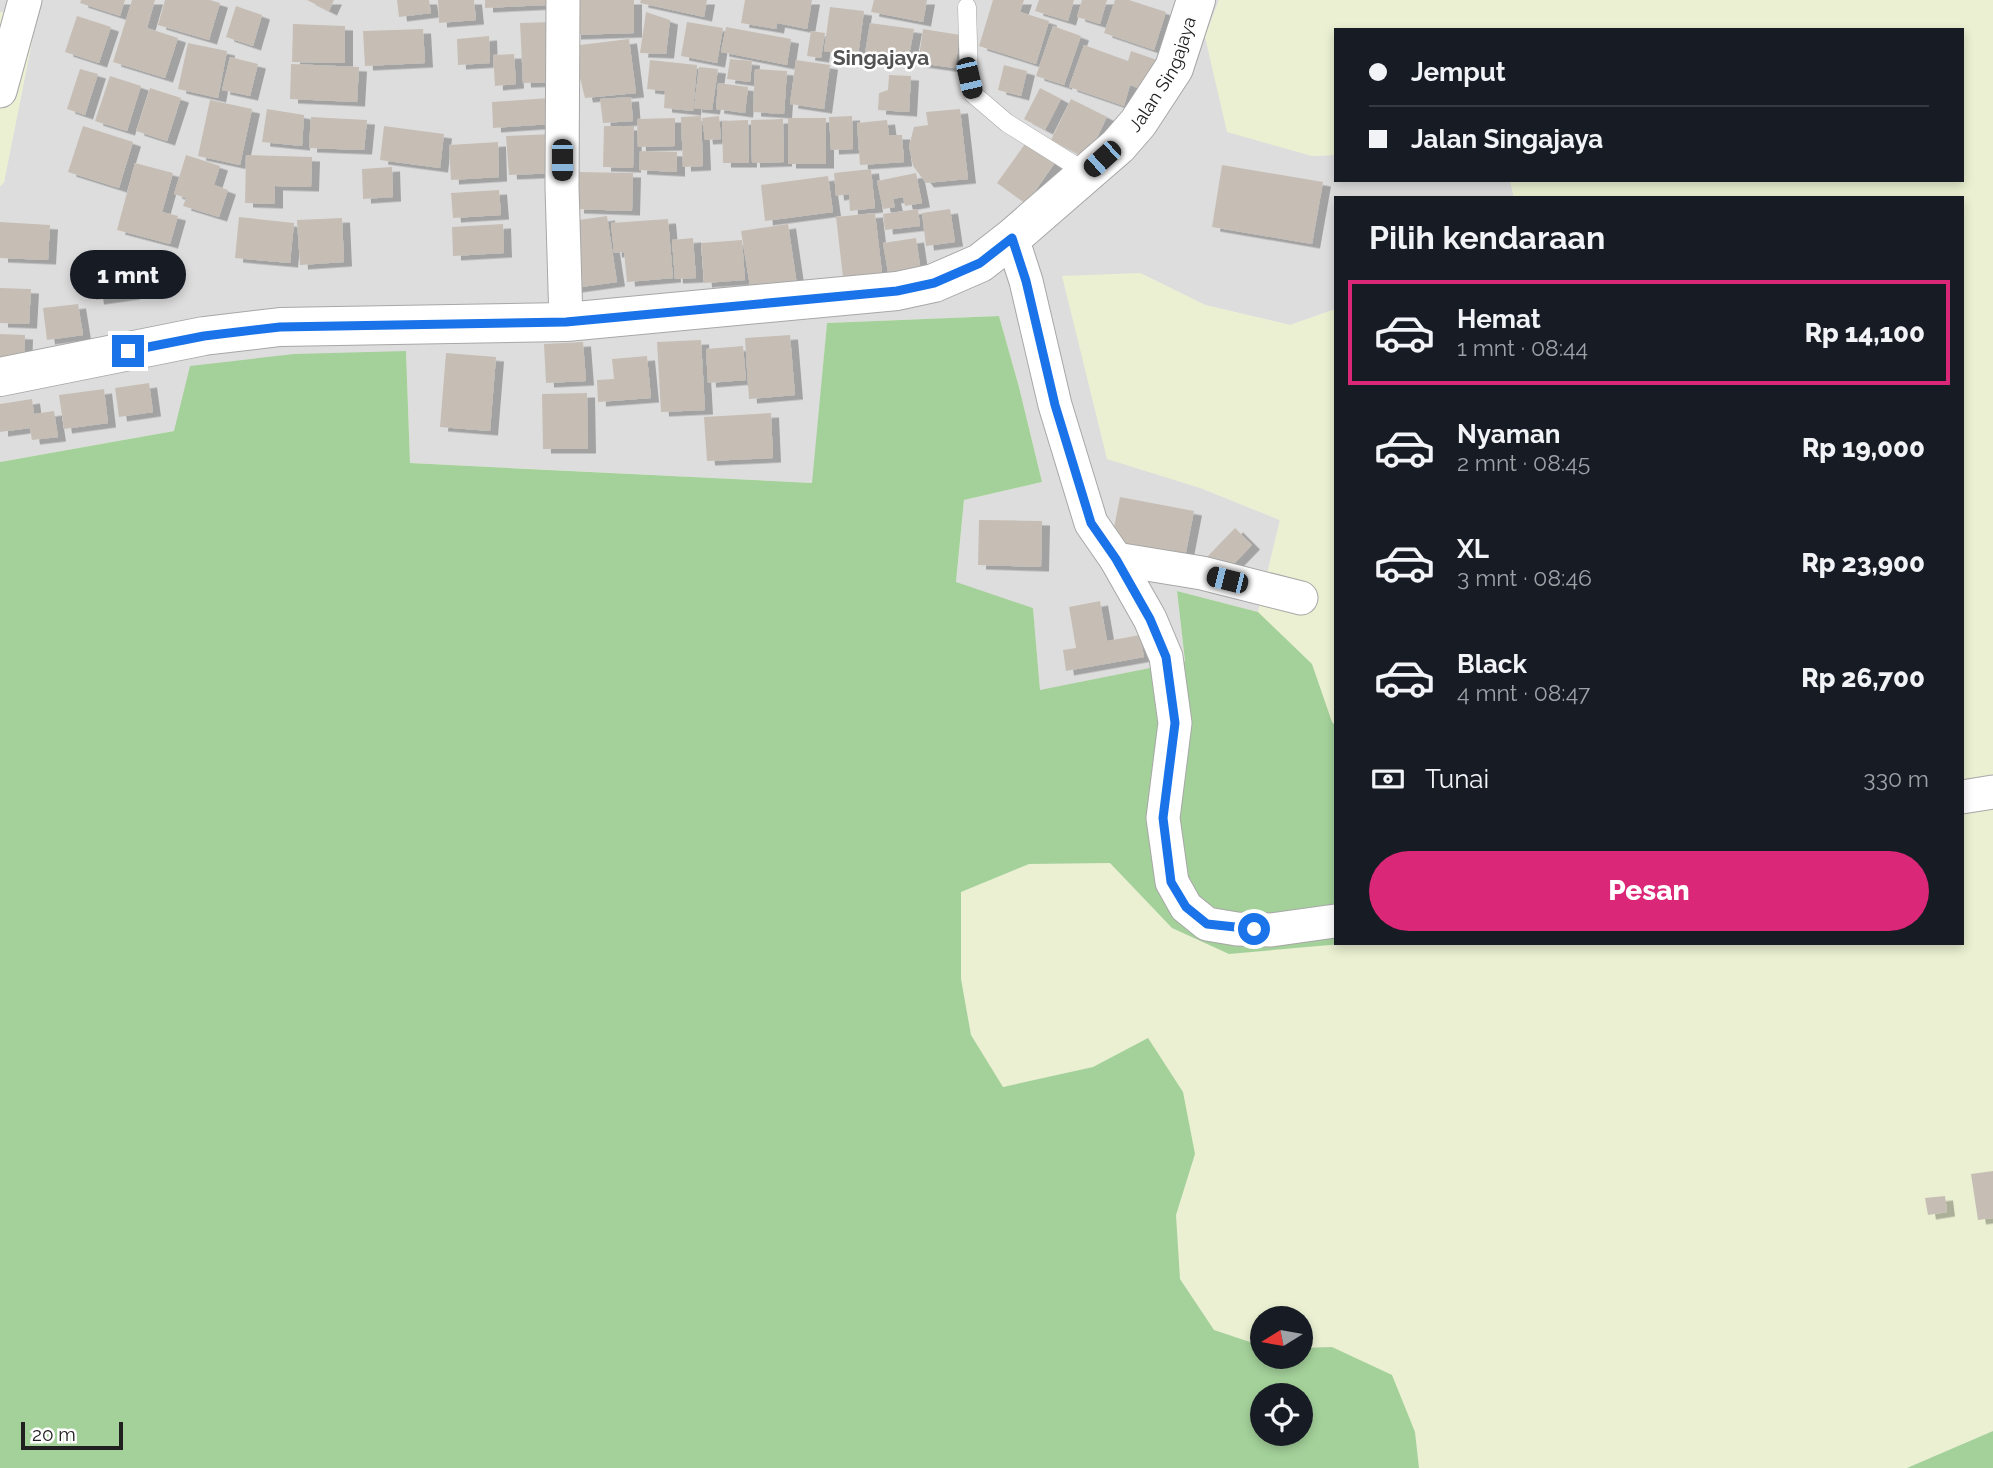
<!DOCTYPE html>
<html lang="id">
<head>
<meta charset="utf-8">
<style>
	body { margin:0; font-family:Raleway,sans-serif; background:#20242c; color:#f1f3f6; height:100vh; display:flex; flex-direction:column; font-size:26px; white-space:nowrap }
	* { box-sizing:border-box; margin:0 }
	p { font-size:23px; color:#9ea1a6 }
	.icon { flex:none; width:38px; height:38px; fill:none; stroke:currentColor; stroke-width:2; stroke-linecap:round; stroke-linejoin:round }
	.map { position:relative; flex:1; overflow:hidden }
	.sheet { position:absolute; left:1334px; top:196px; width:630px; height:749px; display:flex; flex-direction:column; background:#171b24; border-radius:0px; box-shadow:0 4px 10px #0003 }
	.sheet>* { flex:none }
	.top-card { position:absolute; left:1334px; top:28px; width:630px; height:154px; border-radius:0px; box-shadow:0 4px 10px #0003; display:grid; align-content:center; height:154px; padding:0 35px; background:#171b24 }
	.needle { width:46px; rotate:259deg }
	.tools { position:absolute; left:1250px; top:1306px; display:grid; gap:14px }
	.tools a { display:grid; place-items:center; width:63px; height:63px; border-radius:50%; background:#171b24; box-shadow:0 4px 10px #0003; font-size:35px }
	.scale { position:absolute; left:21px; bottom:18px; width:102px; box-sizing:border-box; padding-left:7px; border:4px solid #202020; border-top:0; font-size:19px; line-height:24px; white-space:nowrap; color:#202020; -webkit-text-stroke:5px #fff; paint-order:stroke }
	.end { position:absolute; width:32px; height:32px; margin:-16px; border:9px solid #1a73e8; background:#fff; box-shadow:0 0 0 4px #fff }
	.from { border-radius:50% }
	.bubble { position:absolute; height:49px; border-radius:24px; background:#171b24; box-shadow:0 4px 10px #0003; font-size:23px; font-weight:800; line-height:49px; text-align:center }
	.car { position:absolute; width:21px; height:42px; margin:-21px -10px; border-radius:9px; box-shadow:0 0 5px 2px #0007; background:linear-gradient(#222 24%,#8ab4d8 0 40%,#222 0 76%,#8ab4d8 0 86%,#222 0) }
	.top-card b { display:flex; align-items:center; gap:24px; height:66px; font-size:26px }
	.top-card b+b { border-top:2px solid #363941 }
	.top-card i { width:18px; height:18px; background:#f1f3f6 }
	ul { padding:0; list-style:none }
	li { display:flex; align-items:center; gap:21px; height:105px; margin:0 14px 10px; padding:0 21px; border:4px solid transparent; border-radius:0px }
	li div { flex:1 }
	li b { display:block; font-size:26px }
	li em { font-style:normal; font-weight:800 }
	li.on { border-color:#db2777 }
	li>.icon { width:63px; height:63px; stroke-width:1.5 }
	h2 { padding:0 35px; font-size:32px; line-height:84px }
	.pay { display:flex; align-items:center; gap:18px; height:77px; padding:0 35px; font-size:26px }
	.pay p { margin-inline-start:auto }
	.primary-button { display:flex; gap:14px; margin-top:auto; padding:14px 35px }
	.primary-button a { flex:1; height:80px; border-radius:42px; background:#db2777; color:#fff; font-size:28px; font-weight:800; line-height:80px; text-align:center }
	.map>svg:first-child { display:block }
	.residential { fill:#dedddd }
	.farmland { fill:#eaf0d1 }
	.forest { fill:#a4d19a; fill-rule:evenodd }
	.building { fill:#c6beb5; filter:url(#shadow) }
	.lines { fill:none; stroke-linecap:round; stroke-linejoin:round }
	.service-casing { stroke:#a7a7a7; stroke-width:19 }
	.minor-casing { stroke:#a7a7a7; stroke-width:35 }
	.tertiary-casing { stroke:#a7a7a7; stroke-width:40 }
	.service { stroke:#fff; stroke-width:18 }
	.minor { stroke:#fff; stroke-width:33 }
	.tertiary { stroke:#fff; stroke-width:38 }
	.route { stroke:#1a73e8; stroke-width:9 }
	.labels { text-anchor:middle; stroke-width:5; stroke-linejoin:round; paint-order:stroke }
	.street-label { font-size:18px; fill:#202020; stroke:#fff }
	.quarter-label { font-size:21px; font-weight:bold; fill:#535353; stroke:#fff }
</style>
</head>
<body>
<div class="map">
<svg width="1993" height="1468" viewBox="0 0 1993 1468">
	<defs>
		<filter id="shadow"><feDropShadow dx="8" dy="4.5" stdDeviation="0" flood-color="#0004"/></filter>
	</defs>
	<rect width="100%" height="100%" fill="#f1eee6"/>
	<path class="residential" d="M0,0H1219L1205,37L1312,156L1335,155V180H1510L1514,198H1335V311L1333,310L1290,325L1205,305L1140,273L1203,489L1280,520L1258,612L1177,591L1185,661L1040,691L1033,608L956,583L964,500L1042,482L1019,387L999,316L827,323L813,483L410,463L406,351L174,431L0,462V186L4,182L36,21L0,12Z"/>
	<g class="farmland">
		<path d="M1219,0H1993V1431L1907,1468H1419L1415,1431L1332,1347L1300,1348V1318H1262V1346L1214,1330L1180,1279L1176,1215L1195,1154L1148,1038L1093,1067L1002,1087L971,1035L961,979L960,892L1029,864L1110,863L1172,928L1229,954L1353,943H1962V198H1514L1510,180H1962V30H1335V155L1312,156L1227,132L1205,37Z"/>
		<path d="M0,12L36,21L4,182L0,186Z"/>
		<path d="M1140,273L1205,305L1290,325L1333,310L1335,311V725L1332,723L1312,664L1258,612L1280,520L1203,489L1107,459L1062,276Z"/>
	</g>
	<g class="forest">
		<path d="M999,316L1019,387L1042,482L964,500L956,582L1033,608L1040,690L1185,661L1177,591L1258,612L1312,664L1332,722L1335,725V943H1353L1229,954L1172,928L1110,863L1029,864L961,892V979L971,1035L1003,1087L1093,1067L1148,1038L1183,1092L1195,1154L1176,1215L1180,1279L1214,1330L1262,1346V1356H1300V1348L1332,1347L1392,1375L1415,1432L1419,1468H0V462L174,431L190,366L294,354L406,351L410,463L812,483L827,323ZM1262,1395H1300V1433H1262Z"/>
		<path d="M1993,1431V1468H1907Z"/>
	</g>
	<g class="building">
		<path d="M81,0H125L120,16L80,3Z"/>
		<path d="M132,0H155L147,28L178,38L165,78L113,62Z"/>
		<path d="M165,0H210L220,3L209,40L158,25Z"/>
		<path d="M307,0H334L329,11Z"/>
		<path d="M397,0H429L431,13L399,17Z"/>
		<path d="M438,0H474L476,20L439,23Z"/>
		<path d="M485,0H547V5L485,8Z"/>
		<path d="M573,0H634V33L573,35Z"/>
		<path d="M641,0H707L704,17L640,3Z"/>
		<path d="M745,0H812L807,29L777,23L776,29L741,23Z"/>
		<path d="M874,0H927L923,22L871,12Z"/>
		<path d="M993,0H1024L1020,12L1049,21L1036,64L979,46Z"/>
		<path d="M1039,0H1074L1068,21L1035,11Z"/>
		<path d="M1082,0H1107L1100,24L1077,17Z"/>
		<path d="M1115,0H1129L1166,12L1154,50L1104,33Z"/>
		<path d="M236,6L262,15L253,46L226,37Z"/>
		<path d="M830,7L864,11L858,56L824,51Z"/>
		<path d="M646,12L670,20L666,54L640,53Z"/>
		<path d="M77,16L111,27L99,63L65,52Z"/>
		<path d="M554,22L557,82L523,83L520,23Z"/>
		<path d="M687,22L723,28L717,63L681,56Z"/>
		<path d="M870,23L914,29L908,61L865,54Z"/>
		<path d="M293,24L345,26V63L292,62Z"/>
		<path d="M1053,26L1081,36L1064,85L1036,76Z"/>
		<path d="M726,27L791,39L787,65L721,52Z"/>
		<path d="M423,29L425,63L365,66L363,31Z"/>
		<path d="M923,29L960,35L955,68L918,63Z"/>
		<path d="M811,31L825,33L821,58L807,56Z"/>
		<path d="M489,36L490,63L458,65L457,39Z"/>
		<path d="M629,39L636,93L585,98L572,46Z"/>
		<path d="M188,43L227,51L218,98L178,89Z"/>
		<path d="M1084,45L1128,61L1131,51L1157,60L1146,91L1130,85L1124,106L1069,87Z"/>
		<path d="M514,54L516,84L495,86L493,55Z"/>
		<path d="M230,57L258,64L250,96L222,90Z"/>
		<path d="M730,59L752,61L750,82L727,79Z"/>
		<path d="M650,60L697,65L693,111L664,108L665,91L647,89Z"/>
		<path d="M796,60L830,65L824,109L790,104Z"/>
		<path d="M291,64L359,67L357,102L290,99Z"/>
		<path d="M1004,65L1027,71L1021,96L998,90Z"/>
		<path d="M699,67L718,69L712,110L694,108Z"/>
		<path d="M80,69L98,74L85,115L67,109Z"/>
		<path d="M755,69L787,71L784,114L753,112Z"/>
		<path d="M889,75L911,76L909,112L878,110L879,93L888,90Z"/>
		<path d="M110,76L141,86L127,131L95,121Z"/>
		<path d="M718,83L748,87L745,113L716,109Z"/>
		<path d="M150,88L181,98L167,141L136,131Z"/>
		<path d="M1040,88L1061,99L1045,130L1024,119Z"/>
		<path d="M631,97L633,121L603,123L600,99Z"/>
		<path d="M550,98L551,124L493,128L492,102Z"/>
		<path d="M1071,99L1107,117L1087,158L1051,140Z"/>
		<path d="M210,100L252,109L240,165L198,156Z"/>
		<path d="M267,109L304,115L302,146L262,142Z"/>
		<path d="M960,109L968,179L926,183L913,166L909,146L914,127L928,125L926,112Z"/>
		<path d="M701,116L703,166L683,167L681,117Z"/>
		<path d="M719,116L721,139L705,140L702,118Z"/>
		<path d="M852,116L853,149L831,150L829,117Z"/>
		<path d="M311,117L367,120L364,150L309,148Z"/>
		<path d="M675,118V146L638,147L637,119Z"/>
		<rect x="788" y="118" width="38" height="46"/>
		<path d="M783,119L784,162L752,163L751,120Z"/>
		<path d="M748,120L749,163H723L722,121Z"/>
		<path d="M887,120L889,135H902L904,162L860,165L857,123Z"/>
		<path d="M83,126L133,142L119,188L68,172Z"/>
		<path d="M384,126L444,134L440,168L380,160Z"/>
		<path d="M604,126H634L633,168L603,167Z"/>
		<path d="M555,134L558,173L509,175L506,136Z"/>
		<path d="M498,142L499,177L451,180L449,145Z"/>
		<path d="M1025,144L1054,164L1026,204L997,183Z"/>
		<path d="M640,151L677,152V172L639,170Z"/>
		<path d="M186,155L220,166L214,185L228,190L219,217L183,206L186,198L174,194Z"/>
		<path d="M246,155L312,157L311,187L275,186V204L245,203Z"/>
		<path d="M135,163L173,173L162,212L178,216L170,244L117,230Z"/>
		<path d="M1222,165L1323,182L1312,244L1212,227Z"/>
		<path d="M392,167L393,197L363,199L362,169Z"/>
		<path d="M871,169L875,208L850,211L849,194L836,196L834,173Z"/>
		<path d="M577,172L633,173L632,211L576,209Z"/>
		<path d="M916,173L922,203L905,206L903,197L893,199L895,207L883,209L877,181Z"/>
		<path d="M828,176L833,212L765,221L761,185Z"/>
		<path d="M499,190L501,215L453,218L451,193Z"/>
		<path d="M918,209L920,226L885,230L883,214Z"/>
		<path d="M950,209L955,242L926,246L922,213Z"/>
		<path d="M875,213L882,273L843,277L836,217Z"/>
		<path d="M607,216L617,282L574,288L565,222Z"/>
		<path d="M239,217L294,223L290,263L235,258Z"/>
		<path d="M342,218L344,262L300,265L297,220Z"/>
		<path d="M668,219L673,278L627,282L624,252L614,253L611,223Z"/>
		<path d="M0,222L50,225L48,260L0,258Z"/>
		<path d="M503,224L504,253L453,256L452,227Z"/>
		<path d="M788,224L797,285L751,292L741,231Z"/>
		<path d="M693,238L696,278L675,279L672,240Z"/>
		<path d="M916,238L921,272L889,278L883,243Z"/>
		<path d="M742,240L745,280L704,283L701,243Z"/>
		<path d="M129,274L132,295L96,300L93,279Z"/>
		<path d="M0,288L31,289L29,324L0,323Z"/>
		<path d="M78,304L83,335L47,340L43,308Z"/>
		<path d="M0,334L25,335L24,362L0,360Z"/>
		<path d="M790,335L795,395L749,399L745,338Z"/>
		<path d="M701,340L705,410L661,412L657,342Z"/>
		<path d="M583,342L586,381L546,383L544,344Z"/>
		<path d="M743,346L746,380L708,383L706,349Z"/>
		<path d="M446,353L496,357L490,431L440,427Z"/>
		<path d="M647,356L651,398L598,402L597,380L614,379L612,359Z"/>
		<path d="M149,383L153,412L119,417L115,388Z"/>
		<path d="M104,389L108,423L64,429L59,395Z"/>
		<path d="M587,393L588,449H543L542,394Z"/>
		<path d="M32,399L34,414L54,411L58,437L32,440L30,428L0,432V404Z"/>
		<path d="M771,413L773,458L707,461L704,417Z"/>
		<path d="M1120,497L1194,511L1185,557L1111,543Z"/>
		<path d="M979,520L1042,521L1041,567L978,565Z"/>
		<path d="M1235,528L1252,545L1223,575L1206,558Z"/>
		<path d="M1100,601L1107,641L1140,635L1144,657L1066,671L1063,650L1076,648L1069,607Z"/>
		<path d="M1993,1171V1218L1978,1220L1971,1174Z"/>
		<path d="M1945,1196L1947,1212L1928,1215L1925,1198Z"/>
	</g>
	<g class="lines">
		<g class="service-casing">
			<path id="service" d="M967,7L969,78L973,94L1007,123L1087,173"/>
		</g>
		<g class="minor-casing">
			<g id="minor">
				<path d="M563,0L562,187L566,322"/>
				<path d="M0,91L25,0"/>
				<path d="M1012,238L1026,281L1055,405L1091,523L1116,559L1150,619L1166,657L1175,723L1163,818L1172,882L1186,907L1207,924L1237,929L1271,930L1335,921"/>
				<path d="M1116,559L1202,573L1301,598"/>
				<path d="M1962,797L1993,792"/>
			</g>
		</g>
		<g class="tertiary-casing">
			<g id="tertiary">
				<path id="s1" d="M0,377L204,336L280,327L566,322L897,291L934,283L980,263L1012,238L1118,146L1138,123L1174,68L1196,0"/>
			</g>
		</g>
		<use href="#service" class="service"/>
		<use href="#minor" class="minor"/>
		<use href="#tertiary" class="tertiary"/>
	</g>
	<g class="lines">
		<path class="route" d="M128,351L204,336L280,327L566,322L897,291L934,283L980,263L1012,238L1026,281L1055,405L1091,523L1116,559L1150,619L1166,657L1175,723L1163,818L1171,882L1186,907L1207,924L1254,929"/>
	</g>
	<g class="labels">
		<g class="street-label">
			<text dy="6" stroke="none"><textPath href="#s1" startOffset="1258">Jalan Singajaya</textPath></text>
		</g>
		<g class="quarter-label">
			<text x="881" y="65">Singajaya</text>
		</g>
	</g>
</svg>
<div class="tools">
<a><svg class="needle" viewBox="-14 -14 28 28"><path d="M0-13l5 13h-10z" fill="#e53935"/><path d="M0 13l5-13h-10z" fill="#9ea1a6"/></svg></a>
<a><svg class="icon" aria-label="locate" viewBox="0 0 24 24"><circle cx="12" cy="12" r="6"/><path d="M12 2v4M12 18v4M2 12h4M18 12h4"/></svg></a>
</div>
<div class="scale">20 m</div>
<i class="end from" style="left:1254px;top:929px"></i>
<i class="end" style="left:128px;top:351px"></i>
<div class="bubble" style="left:70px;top:250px;width:116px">1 mnt</div>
<i class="car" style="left:969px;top:78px;rotate:167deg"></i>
<i class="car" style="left:1102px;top:159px;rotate:228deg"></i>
<i class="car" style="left:562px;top:160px;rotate:180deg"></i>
<i class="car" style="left:1227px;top:580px;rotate:284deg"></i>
<div class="top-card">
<b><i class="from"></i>Jemput</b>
<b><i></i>Jalan Singajaya</b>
</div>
<section class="sheet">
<h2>Pilih kendaraan</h2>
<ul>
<li class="on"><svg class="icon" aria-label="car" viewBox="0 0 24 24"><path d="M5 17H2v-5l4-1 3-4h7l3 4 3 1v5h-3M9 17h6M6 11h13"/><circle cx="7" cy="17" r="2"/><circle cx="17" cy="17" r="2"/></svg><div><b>Hemat</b><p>1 mnt · 08:44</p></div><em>Rp 14,100</em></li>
<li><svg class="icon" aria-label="car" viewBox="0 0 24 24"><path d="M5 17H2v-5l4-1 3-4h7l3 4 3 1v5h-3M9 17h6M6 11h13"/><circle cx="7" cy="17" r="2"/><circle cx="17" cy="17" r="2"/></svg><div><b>Nyaman</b><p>2 mnt · 08:45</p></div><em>Rp 19,000</em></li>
<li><svg class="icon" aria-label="car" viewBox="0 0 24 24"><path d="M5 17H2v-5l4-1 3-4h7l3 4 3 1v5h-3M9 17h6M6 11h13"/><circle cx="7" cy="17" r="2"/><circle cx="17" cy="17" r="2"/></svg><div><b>XL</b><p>3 mnt · 08:46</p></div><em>Rp 23,900</em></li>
<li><svg class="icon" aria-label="car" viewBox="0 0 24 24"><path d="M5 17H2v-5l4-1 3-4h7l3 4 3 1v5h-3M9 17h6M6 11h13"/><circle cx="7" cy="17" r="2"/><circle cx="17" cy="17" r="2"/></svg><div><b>Black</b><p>4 mnt · 08:47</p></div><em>Rp 26,700</em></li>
</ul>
<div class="pay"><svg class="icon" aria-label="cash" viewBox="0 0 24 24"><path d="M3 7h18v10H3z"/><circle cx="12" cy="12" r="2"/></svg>Tunai<p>330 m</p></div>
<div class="primary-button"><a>Pesan</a></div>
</section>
</div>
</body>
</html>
